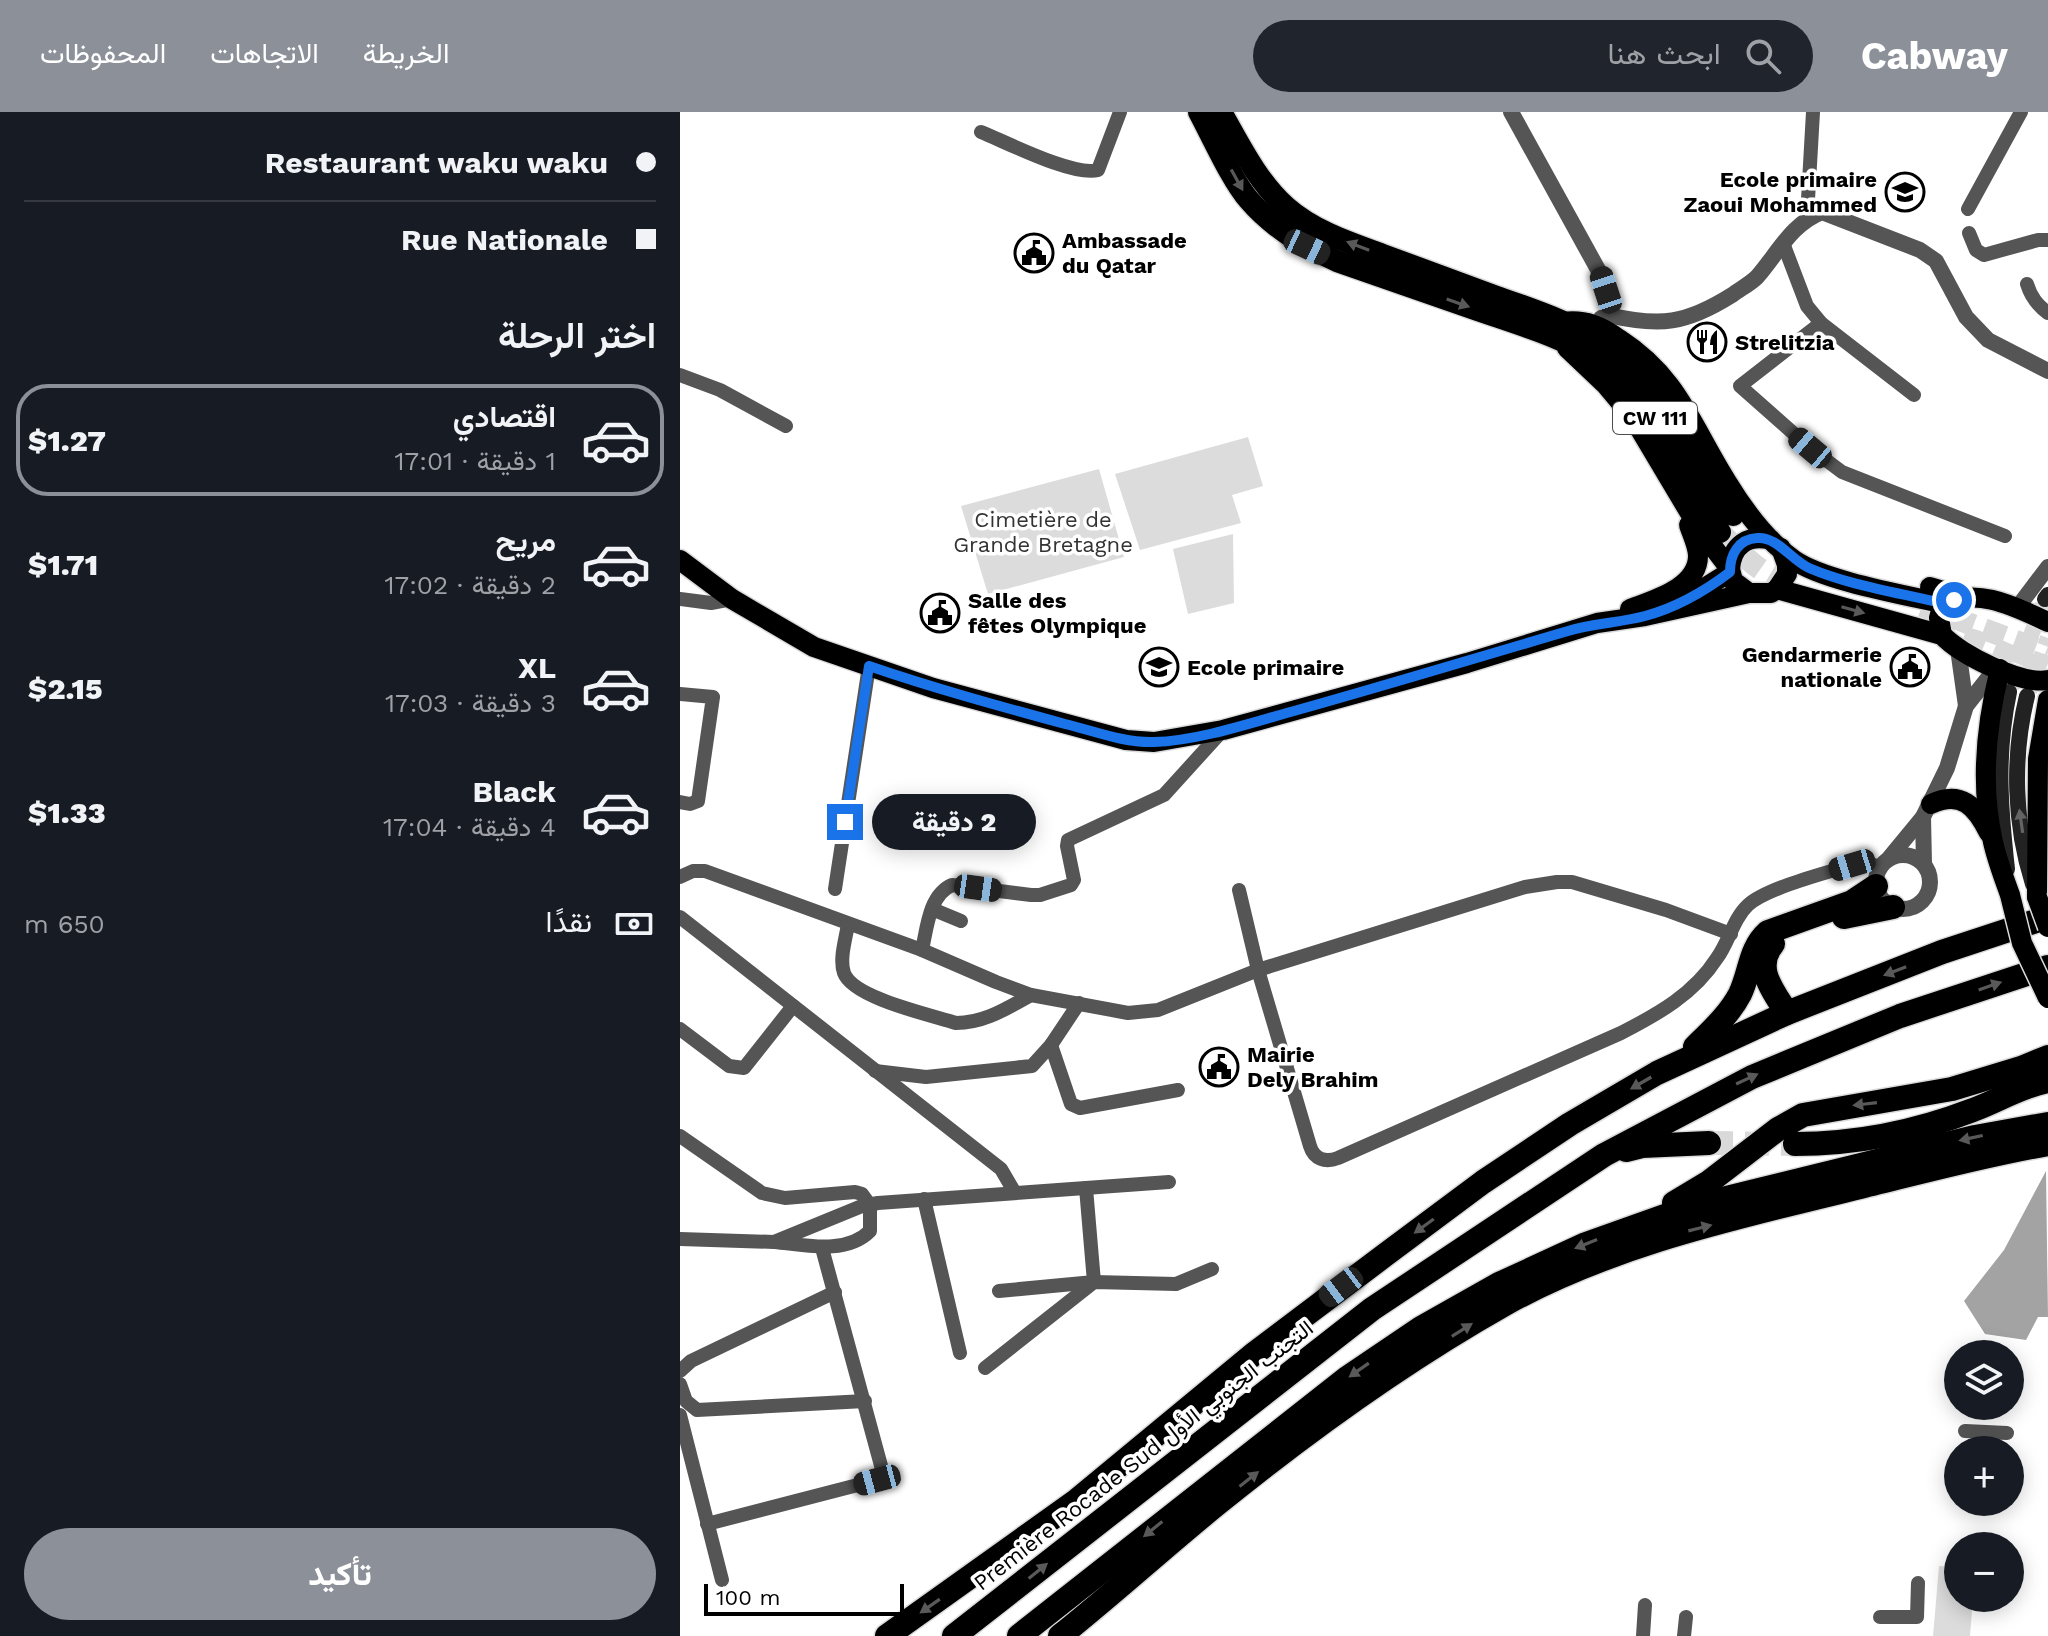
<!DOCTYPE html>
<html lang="ar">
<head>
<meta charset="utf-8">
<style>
	body { margin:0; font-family:"Work Sans",Vazirmatn,sans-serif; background:#20242c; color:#f1f3f6; direction:rtl; height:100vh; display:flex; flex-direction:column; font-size:30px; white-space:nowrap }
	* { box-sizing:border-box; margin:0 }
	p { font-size:26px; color:#9ea1a6 }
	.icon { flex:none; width:44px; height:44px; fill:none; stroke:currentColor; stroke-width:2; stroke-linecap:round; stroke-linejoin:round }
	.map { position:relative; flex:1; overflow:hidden; direction:ltr }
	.details { display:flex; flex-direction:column; background:#171b24; width:680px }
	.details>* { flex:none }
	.hud { display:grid; align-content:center; height:176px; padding:0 24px; background:#171b24 }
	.controls { position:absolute; left:1264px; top:1228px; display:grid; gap:16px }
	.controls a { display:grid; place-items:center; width:80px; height:80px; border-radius:50%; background:#171b24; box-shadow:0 4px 20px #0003; font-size:40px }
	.scale { position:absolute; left:24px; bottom:20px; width:200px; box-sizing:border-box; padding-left:8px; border:4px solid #000; border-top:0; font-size:22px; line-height:28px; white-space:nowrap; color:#000; -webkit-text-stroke:6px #fff; paint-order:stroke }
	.end { position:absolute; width:36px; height:36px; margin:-18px; border:10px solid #1a73e8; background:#fff; box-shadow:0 0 0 4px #fff }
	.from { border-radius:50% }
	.bubble { position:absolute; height:56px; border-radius:28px; background:#171b24; box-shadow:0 4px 20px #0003; font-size:26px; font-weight:800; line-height:56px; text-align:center; direction:rtl }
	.car { position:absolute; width:24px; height:48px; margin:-24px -12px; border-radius:10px; box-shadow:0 0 6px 2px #0007; background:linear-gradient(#222 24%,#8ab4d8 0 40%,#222 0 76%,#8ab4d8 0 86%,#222 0) }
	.hud b { display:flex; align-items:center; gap:28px; height:76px; font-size:30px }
	.hud b+b { border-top:2px solid #363941 }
	.hud i { width:20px; height:20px; background:#f1f3f6 }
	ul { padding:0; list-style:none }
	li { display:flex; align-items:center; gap:24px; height:112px; margin:0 16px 12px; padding:0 8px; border:4px solid transparent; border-radius:32px }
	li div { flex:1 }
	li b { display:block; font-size:30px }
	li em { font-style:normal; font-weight:800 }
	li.on { border-color:#8c9099 }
	li>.icon { width:72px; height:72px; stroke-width:1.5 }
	h2 { padding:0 24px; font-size:36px; line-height:96px }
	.pay { display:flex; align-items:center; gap:20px; height:88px; padding:0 24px; font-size:30px }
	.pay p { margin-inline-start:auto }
	.button { display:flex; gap:16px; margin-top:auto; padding:16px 24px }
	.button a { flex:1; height:92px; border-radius:48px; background:#8c9099; color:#fff; font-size:32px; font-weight:800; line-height:92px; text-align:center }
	header { display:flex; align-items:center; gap:48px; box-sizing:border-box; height:112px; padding:0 40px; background:#8c9099; color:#fff }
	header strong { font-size:38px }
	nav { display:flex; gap:44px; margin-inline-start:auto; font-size:28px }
	.search { width:560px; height:72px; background:#20242c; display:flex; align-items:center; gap:20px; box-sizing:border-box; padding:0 28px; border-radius:44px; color:#9ea1a6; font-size:30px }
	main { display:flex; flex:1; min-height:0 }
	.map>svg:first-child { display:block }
	.green { fill:#dcdcdc }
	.water { fill:#a3a3a3 }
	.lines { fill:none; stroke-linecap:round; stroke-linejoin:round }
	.secondary-tunnel { stroke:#d9d9d9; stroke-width:16; stroke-dasharray:16 8; stroke-linecap:butt }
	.trunk-tunnel { stroke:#d9d9d9; stroke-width:22; stroke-dasharray:22 11; stroke-linecap:butt }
	.motorway-tunnel { stroke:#d9d9d9; stroke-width:24; stroke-dasharray:24 12; stroke-linecap:butt }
	.primary-casing { stroke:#dbdbdb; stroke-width:23 }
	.trunk-casing { stroke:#dbdbdb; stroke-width:25 }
	.motorway-casing { stroke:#dbdbdb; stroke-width:27 }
	.minor { stroke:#555; stroke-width:14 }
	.tertiary { stroke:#555; stroke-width:16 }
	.secondary { stroke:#222; stroke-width:16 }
	.primary { stroke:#000; stroke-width:20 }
	.trunk { stroke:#000; stroke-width:22 }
	.motorway { stroke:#000; stroke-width:24 }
	.primary-bridge-casing { stroke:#dbdbdb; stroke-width:23; stroke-linecap:butt }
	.primary-bridge { stroke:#000; stroke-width:20 }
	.oneway { fill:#595959 }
	.oneway2 { fill:#646464 }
	.route { stroke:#1a73e8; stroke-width:10 }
	.labels { text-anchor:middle; stroke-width:7; stroke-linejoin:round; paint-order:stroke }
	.shield { fill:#fff; stroke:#4c4c4c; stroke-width:2 }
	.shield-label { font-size:20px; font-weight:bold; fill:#000 }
	.poi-label { font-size:22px; font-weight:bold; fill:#000; stroke:#fff; text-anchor:start }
	.park-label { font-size:22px; fill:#333; stroke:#fff }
	.street-label { font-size:22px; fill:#000; stroke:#fff }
</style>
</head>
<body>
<header>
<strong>Cabway</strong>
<div class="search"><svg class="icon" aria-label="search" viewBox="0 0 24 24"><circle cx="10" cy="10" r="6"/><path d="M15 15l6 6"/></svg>ابحث هنا</div>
<nav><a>الخريطة</a><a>الاتجاهات</a><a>المحفوظات</a></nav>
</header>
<main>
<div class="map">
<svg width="1368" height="1524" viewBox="0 0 1368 1524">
	<rect width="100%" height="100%" fill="#fff"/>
	<g class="green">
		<path d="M568,325L583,374L552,383L561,411L460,438L435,362Z"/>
		<path d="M419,357L444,445L308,482L281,394Z"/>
		<path d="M553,422L554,491L508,502L493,437Z"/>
		<path d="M1259,1454L1278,1455V1486H1293L1290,1524H1253Z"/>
	</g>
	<path class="water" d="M1366,1059L1368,1205H1358L1346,1228L1305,1222L1284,1189L1324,1138Z"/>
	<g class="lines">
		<g class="secondary-tunnel">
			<path d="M1331,575L1365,487"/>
			<path d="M1349,579L1368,526"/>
		</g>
		<g class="trunk-tunnel">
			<path d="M1040,420C1066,447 1082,464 1119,476"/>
			<path d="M1242,494L1368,541"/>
			<path d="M1252,516L1296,529L1368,560"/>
		</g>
		<path class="motorway-tunnel" d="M1029,1031L1115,1032"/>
		<g class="primary-casing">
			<g id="primary">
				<path d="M883,210C905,207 921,214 939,227C999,266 1011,313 1047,370C1064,398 1087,429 1114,448C1144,469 1226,483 1265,492"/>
				<path d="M887,236L926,273L952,304L1020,418L1050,457L1053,469L1069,481"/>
				<path d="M0,448L52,487L134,535L253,576L446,628L474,630L543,618L787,551L917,511L965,504L1069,481H1091L1097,477L1107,462V453L1101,436"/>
				<path d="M1050,457C1052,433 1068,422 1091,428"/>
				<path d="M1250,475L1284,485"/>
				<path d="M1097,477L1262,523C1281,543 1341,573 1368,568"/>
				<path d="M1005,488L1050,460"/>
				<path d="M950,497C973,488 1018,476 1018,444C1018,434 1012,422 1009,413"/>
				<path d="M1262,523L1259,506L1262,495C1292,472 1338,496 1368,510"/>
				<path d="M1320,557C1306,613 1300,673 1313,730C1317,748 1324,766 1330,783"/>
				<path d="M1251,692C1281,678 1296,694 1309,721"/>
				<path d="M1357,785L1358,647L1368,588"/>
			</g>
		</g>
		<g class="trunk-casing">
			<g id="trunk">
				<path d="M519,0C532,24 552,69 569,88C593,116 624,134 657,149C703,165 749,181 795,197C858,219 926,236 967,293C996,333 1011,381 1040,420"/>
				<path d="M541,0C560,33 577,69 606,95C633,119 670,131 703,143C741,157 779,171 817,185C857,199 899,213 933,238C991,280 1012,347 1053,403"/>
			</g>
		</g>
		<g class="motorway-casing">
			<g id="motorway">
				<path d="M1164,805L1213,795"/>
				<path d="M1093,832C1073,855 1093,879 1107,901"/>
				<path d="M1015,935C1031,919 1049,903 1060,882C1071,859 1069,837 1088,820L1172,790L1196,774"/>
				<path d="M1115,1032C1176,1032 1236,1020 1293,998C1318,989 1341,974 1368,969"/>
				<path d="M946,1038L962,1034L1029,1031"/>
				<path d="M994,1091L1029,1070L1098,1017L1123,1003L1272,977L1341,956L1368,945"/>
				<path d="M207,1524L396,1389L575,1241L705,1143L803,1070L890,1012L977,961L1107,901L1262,840L1368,805"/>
				<path d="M274,1524L692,1197L924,1043L1072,965L1220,904L1368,855"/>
				<path d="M339,1524L667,1266L741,1216L819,1172L906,1132L1010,1095L1295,1025L1368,1012"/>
				<path d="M380,1524C434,1481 484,1435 537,1392C627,1319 724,1249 825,1192C935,1131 1059,1105 1180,1075C1242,1060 1304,1043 1368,1032"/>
			</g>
		</g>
		<g class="minor">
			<path d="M301,20C326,30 394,65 418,58L440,0"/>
			<path d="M1288,97L1341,0"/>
			<path d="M1127,105L1133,0"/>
			<path d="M1289,121L1296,138L1304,143L1358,128H1368"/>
			<path d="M1103,131L1127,194L1141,211L1234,283"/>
			<path d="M1347,172C1351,185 1357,193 1368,201"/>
			<path d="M1141,211L1060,274L1130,336L1162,360L1325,424"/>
			<path d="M0,263L40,278L106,314"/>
			<path d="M0,487L31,491L52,487"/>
			<path d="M0,582L33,585L18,689L10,692L0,690"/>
			<path d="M0,765L13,759H25L242,838L316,870L351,883L448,901L478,898L578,858L845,775L877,770H892L986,798L1051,822"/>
			<path d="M155,777L189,554"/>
			<path d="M559,778L578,858L630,1034C634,1047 645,1051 658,1046L941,921C978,902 1014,882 1037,846C1049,830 1053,807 1068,793C1087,776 1145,761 1172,753L1187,751L1200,755"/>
			<path d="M252,797L281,809"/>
			<path d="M0,805L321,1057L335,1081"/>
			<path d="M168,812C166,826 159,847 164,861C173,886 251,903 276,911C305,911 327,896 351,883"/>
			<path d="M242,838C247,816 249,783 272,773L351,783H360L391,773L394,768L387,734L388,728L484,683L543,618"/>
			<path d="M0,917L49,954L64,956L113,894"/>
			<path d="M371,933L391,992L400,996L498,978"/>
			<path d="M195,959L246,965L352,954L371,933L399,891"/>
			<path d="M0,1024L82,1081L105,1086L175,1080L182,1082L190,1093V1119C166,1143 125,1133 95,1130"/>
			<path d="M244,1087L280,1241"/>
			<path d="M0,1127L94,1130L182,1094L198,1091L489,1070"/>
			<path d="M319,1179L414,1170L406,1076"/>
			<path d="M305,1256L414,1170L496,1172L532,1157"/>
			<path d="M0,1259L11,1249L155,1180"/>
			<path d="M0,1272L6,1289L17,1298L185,1289"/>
			<path d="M0,1303L42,1468"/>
			<path d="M1285,1319L1327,1321"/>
			<path d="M27,1412L197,1368L203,1361L142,1136"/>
			<path d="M1200,1505H1237L1238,1471"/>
			<path d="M963,1524L965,1493"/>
			<path d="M1004,1524L1006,1505"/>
		</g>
		<g class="tertiary">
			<path d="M831,0L921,163L931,193L928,203L921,206"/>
			<path d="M928,203C980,215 1006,212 1052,183C1060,177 1070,172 1077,165C1098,141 1111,112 1142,100L1240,138L1256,149L1286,205L1308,228L1368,259"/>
			<path d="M1337,496L1368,455"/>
			<path d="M1278,537L1286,594"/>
			<path d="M1243,705L1244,752"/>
			<circle cx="1223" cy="770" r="27"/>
			<path d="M1210,745L1243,705L1267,656L1286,594L1316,556"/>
		</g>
		<g class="secondary">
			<path d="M1365,487L1368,483"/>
			<path d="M1347,584C1332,645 1334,712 1353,772"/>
			<path d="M1327,757C1320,694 1316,642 1329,580"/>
		</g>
		<use href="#primary" class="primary"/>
		<use href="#trunk" class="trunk"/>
		<use href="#motorway" class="motorway"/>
		<g class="primary-bridge-casing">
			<g id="primary-bridge">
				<path d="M1330,783L1342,831L1368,886"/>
				<path d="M1357,785L1368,815"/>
			</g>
		</g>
		<use href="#primary-bridge" class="primary-bridge"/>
	</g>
	<defs><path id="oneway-solid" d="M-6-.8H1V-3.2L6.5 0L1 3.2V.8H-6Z" transform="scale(2)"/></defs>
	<g class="oneway">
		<use href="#oneway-solid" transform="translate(557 68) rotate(61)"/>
		<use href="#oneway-solid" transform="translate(678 134) rotate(-159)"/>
		<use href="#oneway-solid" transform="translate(778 191) rotate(19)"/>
		<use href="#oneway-solid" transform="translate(1173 498) rotate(16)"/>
		<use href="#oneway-solid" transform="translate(1215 859) rotate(159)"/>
		<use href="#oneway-solid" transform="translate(1310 874) rotate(-19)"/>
		<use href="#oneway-solid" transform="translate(1067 967) rotate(-25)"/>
		<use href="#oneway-solid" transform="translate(961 971) rotate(150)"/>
		<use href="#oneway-solid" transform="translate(1185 992) rotate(173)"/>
		<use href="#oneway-solid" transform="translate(1291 1026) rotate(168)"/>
		<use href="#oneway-solid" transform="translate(744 1114) rotate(144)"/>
		<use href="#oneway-solid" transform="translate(1020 1116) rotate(-14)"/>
		<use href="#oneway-solid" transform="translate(906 1132) rotate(158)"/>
		<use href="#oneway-solid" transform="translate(782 1218) rotate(-32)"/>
		<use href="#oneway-solid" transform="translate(679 1258) rotate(145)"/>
		<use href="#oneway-solid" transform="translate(569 1367) rotate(-38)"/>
		<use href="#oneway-solid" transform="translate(473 1417) rotate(141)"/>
		<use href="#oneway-solid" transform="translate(358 1459) rotate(-39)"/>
		<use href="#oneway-solid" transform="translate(250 1494) rotate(145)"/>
	</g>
	<use class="oneway2" href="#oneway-solid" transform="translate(1341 709) rotate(-98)"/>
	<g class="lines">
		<path class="route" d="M165,710L189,554C253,576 319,594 385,612C414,619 444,631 474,630C519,629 577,609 621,597C710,572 799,545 888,519C913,511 939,511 965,504C995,496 1025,479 1050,460C1050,443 1058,427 1077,426C1097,424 1111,448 1129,456C1171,474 1221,481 1265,492L1274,488"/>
	</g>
	<defs>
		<g id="school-ring" transform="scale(2)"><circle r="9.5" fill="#fff" stroke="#000" stroke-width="1.5"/><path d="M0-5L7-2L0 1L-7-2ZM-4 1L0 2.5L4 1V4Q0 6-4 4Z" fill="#000"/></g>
		<g id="civic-ring" transform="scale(2)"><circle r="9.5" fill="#fff" stroke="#000" stroke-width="1.5"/><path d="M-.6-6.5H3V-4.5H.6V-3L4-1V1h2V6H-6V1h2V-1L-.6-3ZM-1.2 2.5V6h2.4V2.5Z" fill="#000"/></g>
		<g id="restaurant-ring" transform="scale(2)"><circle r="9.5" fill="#fff" stroke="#000" stroke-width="1.5"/><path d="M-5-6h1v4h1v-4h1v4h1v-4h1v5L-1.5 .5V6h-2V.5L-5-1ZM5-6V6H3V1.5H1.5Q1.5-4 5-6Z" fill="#000"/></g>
	</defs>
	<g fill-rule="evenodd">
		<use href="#school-ring" x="1225" y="80"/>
		<use href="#civic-ring" x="354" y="141"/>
		<use href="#restaurant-ring" x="1027" y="230"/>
		<use href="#civic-ring" x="260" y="501"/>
		<use href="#school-ring" x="479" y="555"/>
		<use href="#civic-ring" x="1230" y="555"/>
		<use href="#civic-ring" x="539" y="955"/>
	</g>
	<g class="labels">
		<rect class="shield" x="933" y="290" width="84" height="32" rx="6"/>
		<g class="shield-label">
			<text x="975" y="313">CW 111</text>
		</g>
		<g class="poi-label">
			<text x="1197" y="75" text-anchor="end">Ecole primaire<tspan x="1197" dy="25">Zaoui Mohammed</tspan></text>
			<text x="382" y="136">Ambassade<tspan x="382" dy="25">du Qatar</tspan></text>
			<text x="1055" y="238">Strelitzia</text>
			<text x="288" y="496">Salle des<tspan x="288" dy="25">fêtes Olympique</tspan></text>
			<text x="1202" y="550" text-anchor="end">Gendarmerie<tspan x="1202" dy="25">nationale</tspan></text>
			<text x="507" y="563">Ecole primaire</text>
			<text x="567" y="950">Mairie<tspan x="567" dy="25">Dely Brahim</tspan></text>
		</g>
		<g class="park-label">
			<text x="363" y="415">Cimetière de<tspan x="363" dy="25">Grande Bretagne</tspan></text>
		</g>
		<g class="street-label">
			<text transform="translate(463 1343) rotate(-38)" y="8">Première Rocade Sud التجنب الجنوبي الأول</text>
		</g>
	</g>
</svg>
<div class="controls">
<a><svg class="icon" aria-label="layers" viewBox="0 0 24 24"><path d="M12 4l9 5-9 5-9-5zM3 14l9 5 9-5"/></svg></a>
<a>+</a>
<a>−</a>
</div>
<div class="scale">100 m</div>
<i class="end from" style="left:1274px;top:488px"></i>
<i class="end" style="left:165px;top:710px"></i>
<div class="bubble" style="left:192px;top:682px;width:164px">2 دقيقة</div>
<i class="car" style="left:627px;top:135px;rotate:115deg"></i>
<i class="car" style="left:926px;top:178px;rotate:342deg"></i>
<i class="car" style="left:1130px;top:336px;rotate:310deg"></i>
<i class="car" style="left:1172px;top:753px;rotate:253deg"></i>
<i class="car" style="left:298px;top:776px;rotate:98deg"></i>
<i class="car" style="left:661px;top:1175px;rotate:233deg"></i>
<i class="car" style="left:197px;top:1368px;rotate:255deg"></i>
</div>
<section class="details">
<div class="hud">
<b><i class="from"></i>Restaurant waku waku</b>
<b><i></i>Rue Nationale</b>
</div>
<h2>اختر الرحلة</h2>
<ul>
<li class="on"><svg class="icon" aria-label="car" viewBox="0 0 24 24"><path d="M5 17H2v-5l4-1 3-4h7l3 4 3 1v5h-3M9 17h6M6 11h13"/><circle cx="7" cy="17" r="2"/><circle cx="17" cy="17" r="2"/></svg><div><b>اقتصادي</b><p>1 دقيقة · 17:01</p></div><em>$1.27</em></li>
<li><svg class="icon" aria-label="car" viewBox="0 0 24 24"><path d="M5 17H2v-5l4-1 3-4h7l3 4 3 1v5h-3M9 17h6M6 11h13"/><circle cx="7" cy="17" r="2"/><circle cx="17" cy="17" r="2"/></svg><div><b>مريح</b><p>2 دقيقة · 17:02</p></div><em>$1.71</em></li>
<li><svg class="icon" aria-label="car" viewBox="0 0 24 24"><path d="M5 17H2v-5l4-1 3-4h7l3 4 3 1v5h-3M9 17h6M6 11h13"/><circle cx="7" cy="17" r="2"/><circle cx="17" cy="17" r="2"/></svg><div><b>XL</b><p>3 دقيقة · 17:03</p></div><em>$2.15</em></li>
<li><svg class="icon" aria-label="car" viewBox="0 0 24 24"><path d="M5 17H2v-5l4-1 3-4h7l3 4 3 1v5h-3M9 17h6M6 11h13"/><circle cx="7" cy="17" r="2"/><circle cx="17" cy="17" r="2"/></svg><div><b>Black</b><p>4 دقيقة · 17:04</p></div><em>$1.33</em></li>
</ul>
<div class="pay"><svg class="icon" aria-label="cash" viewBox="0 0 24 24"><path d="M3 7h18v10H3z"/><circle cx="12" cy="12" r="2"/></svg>نقدًا<p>650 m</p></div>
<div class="button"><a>تأكيد</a></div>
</section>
</main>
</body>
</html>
